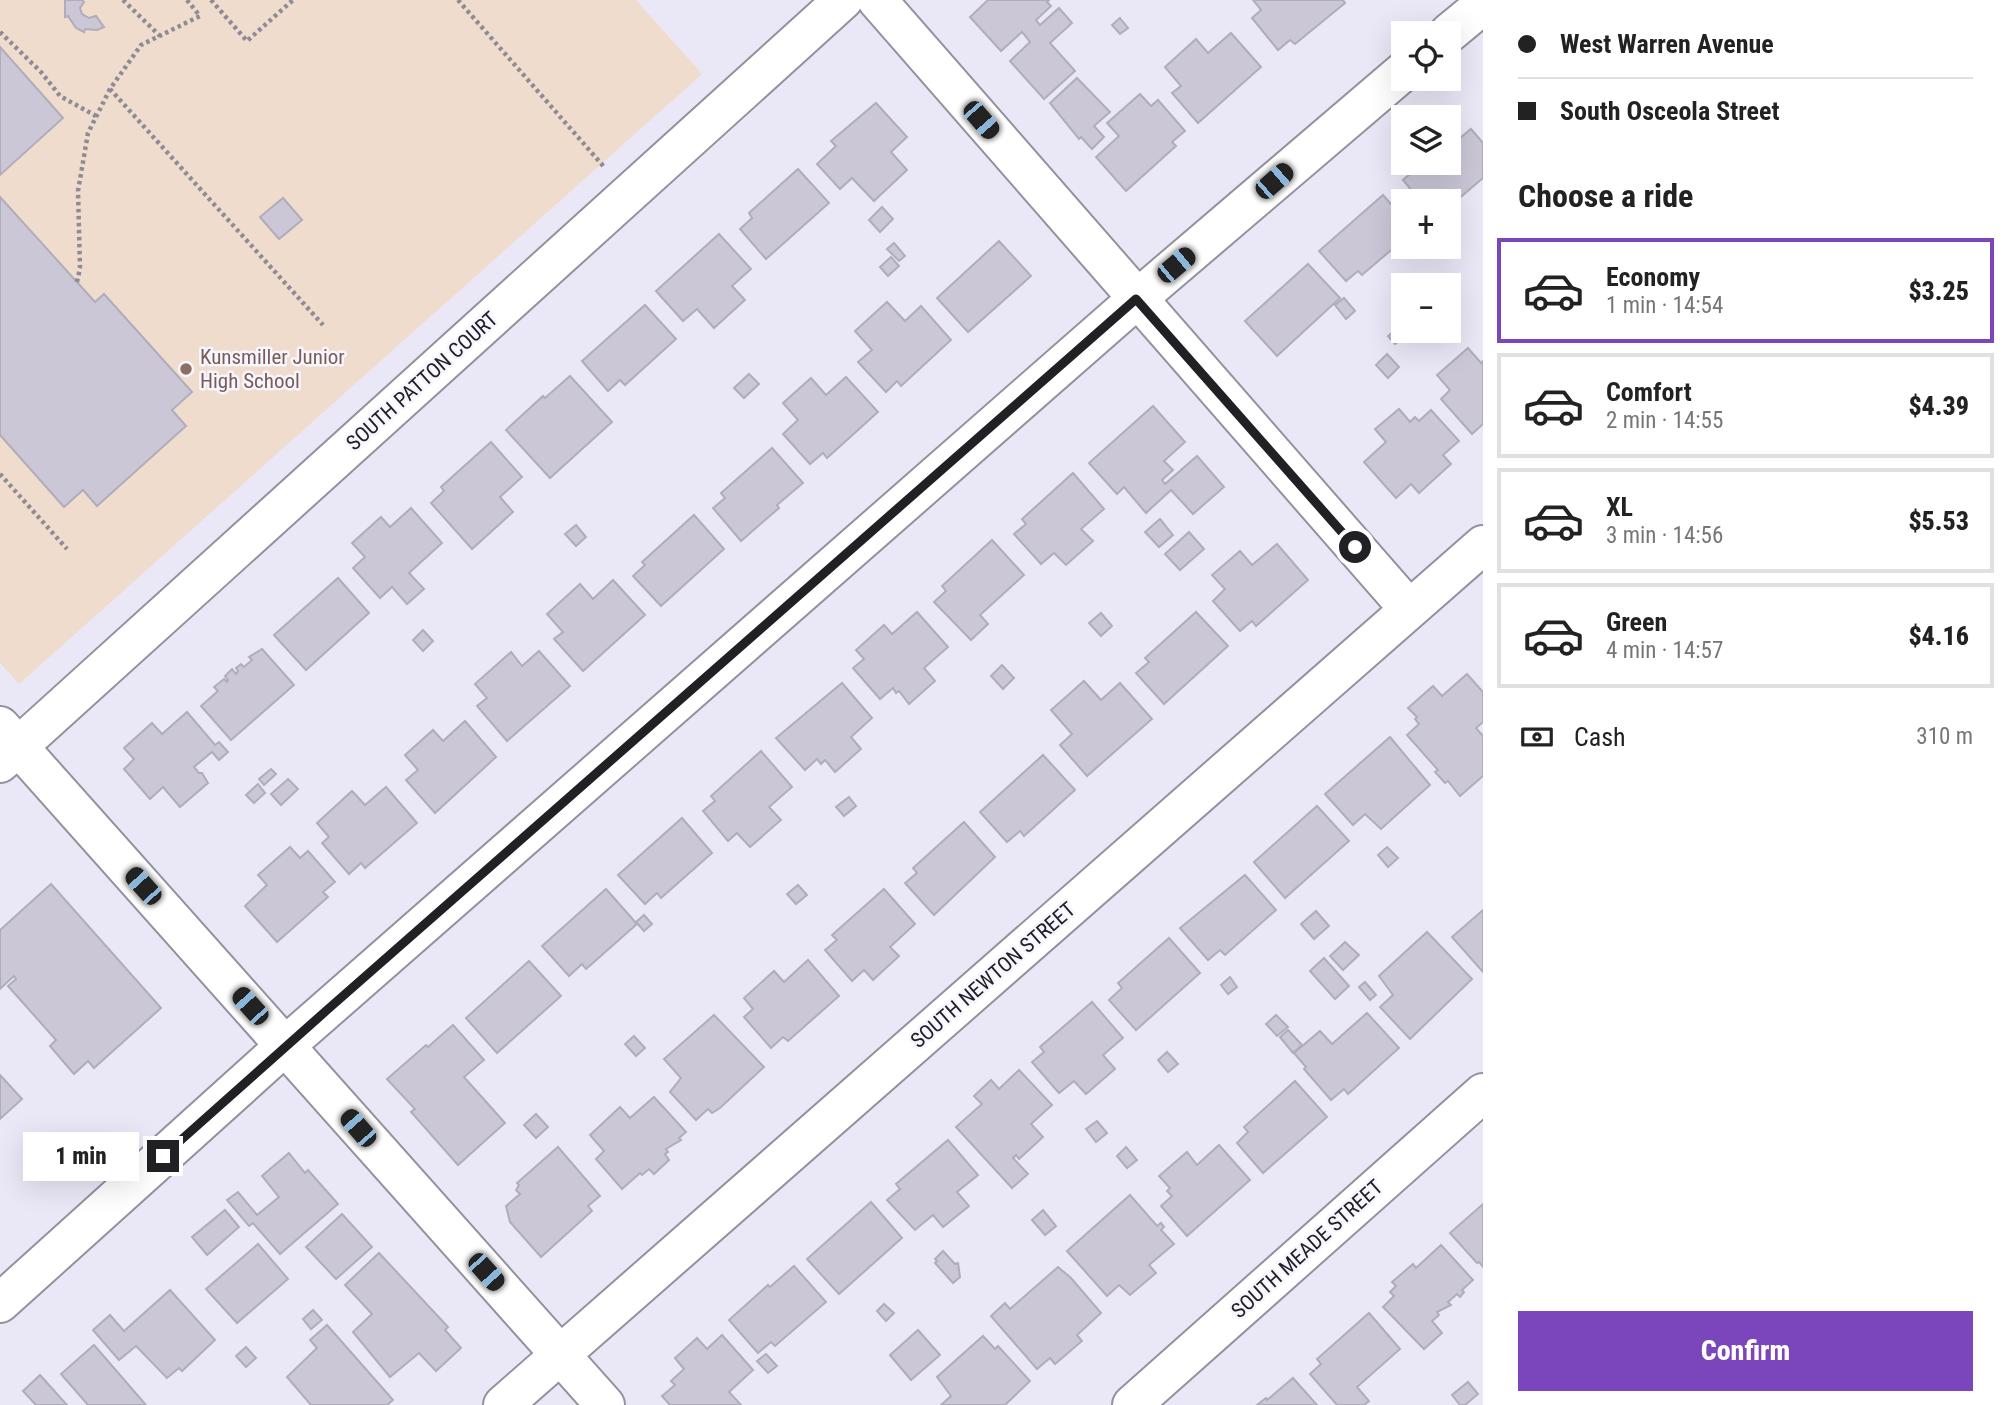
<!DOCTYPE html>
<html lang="en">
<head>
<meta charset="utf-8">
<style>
	body { margin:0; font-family:"Roboto Condensed",sans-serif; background:#f6f6f6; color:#222; height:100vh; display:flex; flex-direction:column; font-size:26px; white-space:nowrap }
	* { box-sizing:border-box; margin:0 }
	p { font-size:23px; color:#767676 }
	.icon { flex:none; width:38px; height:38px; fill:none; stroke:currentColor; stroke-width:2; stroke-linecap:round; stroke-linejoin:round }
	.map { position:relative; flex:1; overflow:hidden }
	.details { display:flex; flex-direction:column; background:#fff; width:525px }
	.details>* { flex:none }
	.hud { display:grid; align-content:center; height:154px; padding:0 35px; background:#fff }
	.tools { position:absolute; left:1391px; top:21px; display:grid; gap:14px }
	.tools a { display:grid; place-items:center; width:70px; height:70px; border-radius:0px; background:#fff; box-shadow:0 7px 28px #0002; font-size:35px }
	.end { position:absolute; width:32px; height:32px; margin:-16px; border:9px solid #212025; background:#fff; box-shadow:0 0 0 4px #fff }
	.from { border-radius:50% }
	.bubble { position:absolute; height:49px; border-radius:0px; background:#fff; box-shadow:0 7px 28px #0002; font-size:23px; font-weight:800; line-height:49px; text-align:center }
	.car { position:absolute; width:21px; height:42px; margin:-21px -10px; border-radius:9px; box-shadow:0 0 5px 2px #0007; background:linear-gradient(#222 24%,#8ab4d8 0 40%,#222 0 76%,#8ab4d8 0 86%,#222 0) }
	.hud b { display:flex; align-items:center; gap:24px; height:66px; font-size:26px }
	.hud b+b { border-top:2px solid #e0e0e0 }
	.hud i { width:18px; height:18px; background:#222 }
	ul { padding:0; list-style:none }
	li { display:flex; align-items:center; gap:21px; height:105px; margin:0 14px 10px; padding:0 21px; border:4px solid #e0e0e0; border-radius:0px }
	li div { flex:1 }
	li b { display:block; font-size:26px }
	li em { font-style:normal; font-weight:800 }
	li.active { border-color:#7b45bc }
	li>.icon { width:63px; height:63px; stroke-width:1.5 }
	h2 { padding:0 35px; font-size:32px; line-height:84px }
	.pay { display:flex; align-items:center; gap:18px; height:77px; padding:0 35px; font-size:26px }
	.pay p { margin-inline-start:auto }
	.primary-button { display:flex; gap:14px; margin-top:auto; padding:14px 35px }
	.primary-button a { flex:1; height:80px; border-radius:0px; background:#7b45bc; color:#fff; font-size:28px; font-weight:800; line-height:80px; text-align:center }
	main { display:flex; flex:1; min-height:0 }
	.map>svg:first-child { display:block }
	.education { fill:#efdccc }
	.building { fill:#cbc7d7; stroke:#b0adbb; stroke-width:2 }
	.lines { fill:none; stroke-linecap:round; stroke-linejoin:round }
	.minor-casing { stroke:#94919f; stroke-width:42 }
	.path { stroke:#8d8b95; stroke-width:4.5; stroke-dasharray:3.5 3.5; stroke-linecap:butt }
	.minor { stroke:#fff; stroke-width:38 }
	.route { stroke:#212025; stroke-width:9 }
	.education-dot { fill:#8d6e63; stroke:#f7f5ff; stroke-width:2.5 }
	.labels { text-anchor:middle; stroke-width:5; stroke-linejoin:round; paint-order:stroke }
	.education-label { font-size:21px; fill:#785e54; stroke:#f7f5ff; text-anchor:start }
	.street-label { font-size:21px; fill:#212025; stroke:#f7f5ff }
</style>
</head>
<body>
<main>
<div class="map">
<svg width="1483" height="1405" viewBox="0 0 1483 1405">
	<rect width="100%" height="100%" fill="#eae7f7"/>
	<path class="education" d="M0,0H636L702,74L19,684L0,663Z"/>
	<g class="building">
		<path d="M65,0H82L84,2L80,8L82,14L89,18L96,16L104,27L97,30L85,29L84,32L76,28L68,16L65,17Z"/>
		<path d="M988,0H1049L1047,2L1051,6L1036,20L1040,25L1059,8L1072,23L1050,43L1075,71L1044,99L1010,61L1030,42L1022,32L1001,51L970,17Z"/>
		<path d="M1253,0H1343L1345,3L1295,44L1290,40L1278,50L1252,18L1261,10Z"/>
		<path d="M1120,18L1128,28L1120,34L1112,25Z"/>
		<path d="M1231,33L1261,67L1198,123L1172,93L1181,86L1165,67L1196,39L1208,53Z"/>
		<path d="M0,47L63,118L0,175Z"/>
		<path d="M1077,78L1110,112L1094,126L1104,137L1092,149L1081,137L1079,139L1050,103Z"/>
		<path d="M1140,94L1151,106L1158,100L1185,131L1172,142L1176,146L1126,191L1096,157L1119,136L1107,123Z"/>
		<path d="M876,103L907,137L891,152L907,170L874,201L852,178L840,189L817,164L836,146L831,141Z"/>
		<path d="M1471,129L1483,143V178L1449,207V201H1420L1403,180L1423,163H1449V147Z"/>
		<path d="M798,169L829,203L766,259L740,229L752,218L749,213Z"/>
		<path d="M1383,195L1404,219V239L1362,275L1358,271L1346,281L1319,251Z"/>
		<path d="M0,197L95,302L104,294L192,392L172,410L186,426L97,506L83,490L64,507L0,435Z"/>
		<path d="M283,198L302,220L279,239L260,217Z"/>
		<path d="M882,207L893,219L880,232L869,220Z"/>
		<path d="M719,234L751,269L732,286L745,300L714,328L697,309L683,321L656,291Z"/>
		<path d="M999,241L1031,276L968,332L937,298Z"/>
		<path d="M894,243L905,256L899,261L887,249Z"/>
		<path d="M891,257L899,266L888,276L880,267Z"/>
		<path d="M1308,264L1340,298L1277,356L1245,321Z"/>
		<path d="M1344,298L1355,311L1346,319L1335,305Z"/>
		<path d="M887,302L905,321L921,306L951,340L901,386L897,381L886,392L858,362L872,350L855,331Z"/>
		<path d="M645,305L676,339L625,385L620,380L608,391L582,361Z"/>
		<path d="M1399,327L1406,335L1395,344L1388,336Z"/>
		<path d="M1468,348L1481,363L1483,361V424L1472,434L1441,399L1450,390L1437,375Z"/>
		<path d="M1387,354L1399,367L1388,378L1376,365Z"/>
		<path d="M749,374L759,384L744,398L734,388Z"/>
		<path d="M570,376L612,422L550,478L506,430L543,396L545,398Z"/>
		<path d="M846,377L878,412L827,458L823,453L810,464L783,434L798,420L783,403L811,378L826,395Z"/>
		<path d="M1153,406L1185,442L1164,461L1173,470L1162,480L1165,484L1197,456L1224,487L1193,514L1171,490L1146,513L1124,487L1117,494L1089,463Z"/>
		<path d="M1399,409L1410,422L1415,417L1419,421L1431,410L1459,441L1443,455L1451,464L1419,493L1411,484L1396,498L1364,462L1386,442L1375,429Z"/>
		<path d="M491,442L522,477L500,497L513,512L472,549L431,503L444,491L441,487Z"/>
		<path d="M772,448L803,483L777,505L779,508L741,541L713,508L725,498L721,493Z"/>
		<path d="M1073,473L1104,509L1081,529L1093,541L1066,565L1054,553L1041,564L1014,534L1026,524L1022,519Z"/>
		<path d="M411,508L442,543L409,573L424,589L407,604L392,587L380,598L353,568L365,557L352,543L381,517L390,527Z"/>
		<path d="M694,515L724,549L661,606L633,576L645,565L642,562Z"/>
		<path d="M1160,519L1173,535L1159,547L1145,532Z"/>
		<path d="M576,525L586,537L576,546L565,534Z"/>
		<path d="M1189,532L1204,549L1180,570L1165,554Z"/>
		<path d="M992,540L1024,575L980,615L988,624L971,640L934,602L946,591L942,586Z"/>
		<path d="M1277,544L1308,580L1256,626L1252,621L1240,631L1213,601L1225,589L1212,575L1240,551L1252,565Z"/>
		<path d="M338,578L369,613L306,670L274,635Z"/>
		<path d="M613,580L645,615L583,671L554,639L563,632L547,614L580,584L593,599Z"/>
		<path d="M917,612L948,647L924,668L935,681L909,704L899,691L896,693L893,688L880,699L853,668L864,659L856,650L884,625L892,634Z"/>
		<path d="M1196,612L1228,646L1164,704L1136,673L1149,662L1145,658Z"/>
		<path d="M1101,613L1112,626L1101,636L1089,623Z"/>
		<path d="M423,630L433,641L423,651L413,640Z"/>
		<path d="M262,649L294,685L231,740L201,706L218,691L214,687L224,679L227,682L228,680L225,676L232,669L236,674L238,671L236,668L241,664L244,667L252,660L249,657Z"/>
		<path d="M539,651L570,686L507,741L477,706L487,698L475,684L511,652L522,666Z"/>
		<path d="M1002,665L1014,678L1003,689L991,676Z"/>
		<path d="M1467,674L1483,692V722L1476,728L1483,736V776L1460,796L1448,781L1445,783L1435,772L1438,770L1407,735L1419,724L1415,719L1417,717L1408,708L1433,686L1442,696Z"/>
		<path d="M1084,681L1101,700L1120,683L1152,719L1087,776L1060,745L1072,734L1051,710Z"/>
		<path d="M842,683L872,718L851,737L861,749L835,772L825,760L821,764L817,759L805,770L776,738Z"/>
		<path d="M187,712L215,745L219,742L228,752L219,760L212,752L194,767L199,773H202L208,783L180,807L163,787L150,799L124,769L134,759L124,748L152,723L162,734Z"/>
		<path d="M465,721L496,757L435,813L406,780L418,770L405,755L433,730L443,741Z"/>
		<path d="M1390,737L1430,785L1381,829L1365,814L1353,825L1325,794Z"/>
		<path d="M761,751L792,787L769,807L781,820L750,847L737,833L728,841L703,811L715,801L711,796Z"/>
		<path d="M1043,755L1075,790L1024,836L1020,831L1007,842L980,812Z"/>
		<path d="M271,769L276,774L264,785L259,779Z"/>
		<path d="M288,779L298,789L281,805L271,794Z"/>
		<path d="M258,784L265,793L254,803L246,795Z"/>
		<path d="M386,787L417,823L365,868L361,863L349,874L322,843L329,837L317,823L352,791L365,805Z"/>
		<path d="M849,797L856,806L844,816L836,807Z"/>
		<path d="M1317,806L1349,841L1285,898L1254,862Z"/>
		<path d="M682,818L712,853L661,898L657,893L645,904L618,875Z"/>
		<path d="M964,822L995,857L934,915L905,883L917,873L913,868Z"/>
		<path d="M290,847L300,858L308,851L335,882L323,892L328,897L277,942L245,906L267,885L258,875Z"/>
		<path d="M1387,847L1398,858L1388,867L1378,855Z"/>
		<path d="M1245,875L1276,910L1225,955L1220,950L1208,960L1180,928Z"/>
		<path d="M51,884L161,1008L94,1068L88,1061L74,1074L50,1046L56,1040L8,986L16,979L14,976L0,989V930Z"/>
		<path d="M798,885L807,895L796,904L787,894Z"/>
		<path d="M606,889L637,924L586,969L582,964L569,976L542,946Z"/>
		<path d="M884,889L915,924L890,947L899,956L873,980L864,970L852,981L825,950L837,940L832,935Z"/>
		<path d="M1483,910V972L1452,937Z"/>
		<path d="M1316,911L1329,926L1314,939L1301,924Z"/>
		<path d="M644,915L652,924L644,931L636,922Z"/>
		<path d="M1427,932L1472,979L1410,1039L1380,1007L1393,995L1379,976Z"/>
		<path d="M1169,938L1200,973L1136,1030L1109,1000L1122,988L1118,983Z"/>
		<path d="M1345,942L1359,955L1343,970L1330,956Z"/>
		<path d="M1324,958L1349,986L1335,999L1310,971Z"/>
		<path d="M808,960L839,996L788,1041L783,1037L771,1048L744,1017L753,1009L744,998L774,971L784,982Z"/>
		<path d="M529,961L561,996L497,1053L466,1018Z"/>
		<path d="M1230,977L1237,987L1228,994L1221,985Z"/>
		<path d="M1365,982L1376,995L1370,1000L1359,987Z"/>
		<path d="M1092,1002L1123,1038L1103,1055L1115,1069L1086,1094L1074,1081L1059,1093L1032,1062L1044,1052L1040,1047Z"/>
		<path d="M1367,1013L1399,1048L1348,1094L1344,1089L1331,1100L1304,1069L1306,1067L1294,1053L1320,1031L1332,1044Z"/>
		<path d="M714,1015L764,1067L720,1108L712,1113L708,1109L696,1120L670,1092L681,1078L664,1059Z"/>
		<path d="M1276,1015L1288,1027L1277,1036L1266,1024Z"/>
		<path d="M453,1025L484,1060L464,1077L505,1123L458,1165L411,1112L415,1109L387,1079L426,1045L428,1047Z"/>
		<path d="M1288,1030L1302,1045L1293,1053L1280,1037Z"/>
		<path d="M634,1036L645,1048L636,1056L625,1044Z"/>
		<path d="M1167,1052L1178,1064L1168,1072L1158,1060Z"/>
		<path d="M1019,1070L1052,1105L1031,1124L1043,1137L1019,1159L1016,1155L1013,1158L1028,1174L1012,1188L956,1127L982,1104L974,1096L991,1080L999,1089Z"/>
		<path d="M0,1075L22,1099L0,1119Z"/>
		<path d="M1295,1081L1327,1117L1263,1173L1237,1143L1248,1132L1244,1127Z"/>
		<path d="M654,1097L686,1132L679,1138L681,1140L666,1149L668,1152L665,1154L669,1160L654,1174L649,1169L642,1175L640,1173L622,1189L596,1159L604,1151L590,1135L620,1107L630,1118Z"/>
		<path d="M536,1114L548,1127L536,1138L524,1125Z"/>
		<path d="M1097,1121L1107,1133L1096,1142L1086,1129Z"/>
		<path d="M948,1140L978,1175L957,1192L969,1206L943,1227L933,1215L915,1230L887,1200L900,1189L896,1184Z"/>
		<path d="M1219,1145L1250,1180L1187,1236L1161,1206L1172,1196L1167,1191L1170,1188L1159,1176L1187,1152L1197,1165Z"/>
		<path d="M558,1147L600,1196L588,1206L592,1211L541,1257L510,1222L506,1206L520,1194L516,1190L519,1185L517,1183Z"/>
		<path d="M1126,1147L1137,1160L1127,1168L1117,1156Z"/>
		<path d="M289,1153L305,1173L308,1170L338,1204L280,1254L253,1223L249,1226L227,1200L238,1192L257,1215L279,1197L262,1176Z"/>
		<path d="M1130,1195L1157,1226L1161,1223L1164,1227L1161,1230L1174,1244L1149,1265L1156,1273L1130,1295L1119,1285L1107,1296L1067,1251Z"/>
		<path d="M871,1202L902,1238L839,1294L807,1259Z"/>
		<path d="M1483,1204V1267L1479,1262L1477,1263L1450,1233Z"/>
		<path d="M225,1210L239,1227L207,1255L192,1237Z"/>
		<path d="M1043,1210L1056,1226L1045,1235L1032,1220Z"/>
		<path d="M342,1214L372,1247L336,1279L306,1247Z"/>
		<path d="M258,1244L288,1279L237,1323L206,1289Z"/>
		<path d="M1441,1245L1473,1280L1462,1290L1464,1292L1460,1297L1457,1294L1448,1302L1451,1305L1437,1312L1439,1315L1432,1321L1442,1333L1424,1349L1383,1307L1394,1296L1390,1292L1396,1286L1392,1282L1413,1264L1416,1268Z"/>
		<path d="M943,1251L955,1264L958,1263L960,1277L953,1283L935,1263L937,1261L935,1259Z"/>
		<path d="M379,1253L448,1327L445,1330L461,1348L436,1371L419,1353L390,1377L353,1332L372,1314L345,1285Z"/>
		<path d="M794,1266L826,1302L775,1346L771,1342L758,1353L729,1320L768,1285L770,1287Z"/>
		<path d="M1058,1267L1071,1278L1101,1313L1077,1335L1082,1341L1055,1364L1050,1358L1037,1369L991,1316L1005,1303L1010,1309Z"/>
		<path d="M170,1290L215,1340L182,1371L179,1368L167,1378L136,1346L119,1360L93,1330L110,1315L124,1331Z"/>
		<path d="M884,1304L894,1313L886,1321L877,1311Z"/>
		<path d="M313,1310L322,1320L311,1329L303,1319Z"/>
		<path d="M1369,1313L1400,1349L1357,1387L1369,1401L1364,1405H1337L1310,1374L1321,1364L1317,1359Z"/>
		<path d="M327,1325L393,1400L387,1405H311L287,1377L317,1348L310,1340Z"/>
		<path d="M918,1330L940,1355L911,1380L890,1355Z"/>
		<path d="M722,1335L753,1370L729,1392L741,1405H670L662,1396L675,1385L671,1381L684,1369L675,1358L697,1338L707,1349Z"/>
		<path d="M983,1336L995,1349L998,1346L1030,1381L1005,1405H941L951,1396L937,1377Z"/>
		<path d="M94,1345L146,1405H88L61,1374Z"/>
		<path d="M246,1347L256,1358L246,1367L236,1356Z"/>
		<path d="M766,1354L777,1366L768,1373L757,1361Z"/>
		<path d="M40,1375L67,1405H36L23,1391Z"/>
		<path d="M1293,1378L1317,1405H1257L1266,1398L1267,1400Z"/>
		<path d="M1468,1382L1478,1394L1465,1405H1460L1452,1395Z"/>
	</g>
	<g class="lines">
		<g class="minor-casing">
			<g id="minor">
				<path d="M877,0L1409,609"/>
				<path d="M1449,33L1483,5"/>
				<path d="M0,726L605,1405"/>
				<path d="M0,763L843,0"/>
				<path d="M0,1303L285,1046L1137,299L1404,71"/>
				<path d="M503,1405L1483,545"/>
				<path d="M1132,1405L1483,1093"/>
			</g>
		</g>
		<g class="path">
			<path d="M123,0L160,36"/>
			<path d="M187,0L200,16L141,45L110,89L323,325"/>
			<path d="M211,0L247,41L293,0"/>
			<path d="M458,0L605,168"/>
			<path d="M0,32L41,72L60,96L96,116"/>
			<path d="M77,282L80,268L78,191L88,133L110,89"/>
			<path d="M0,474L67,549"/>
		</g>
		<use href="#minor" class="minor"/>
	</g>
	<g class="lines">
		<path class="route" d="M163,1156L327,1010L1136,299L1355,547"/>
	</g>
	<circle class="education-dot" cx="186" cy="369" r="7"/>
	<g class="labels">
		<g class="education-label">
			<text x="200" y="364">Kunsmiller Junior<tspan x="200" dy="24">High School</tspan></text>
		</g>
		<g class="street-label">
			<text transform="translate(422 381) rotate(-42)" y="7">SOUTH PATTON COURT</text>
			<text transform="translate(993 975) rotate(-41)" y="7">SOUTH NEWTON STREET</text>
			<text transform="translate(1307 1249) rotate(-42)" y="7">SOUTH MEADE STREET</text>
		</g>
	</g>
</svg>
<div class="tools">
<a><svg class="icon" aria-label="locate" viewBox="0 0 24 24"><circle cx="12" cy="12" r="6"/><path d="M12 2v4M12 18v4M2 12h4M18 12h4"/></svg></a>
<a><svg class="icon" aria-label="layers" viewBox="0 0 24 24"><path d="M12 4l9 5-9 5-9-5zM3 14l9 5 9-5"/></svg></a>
<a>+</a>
<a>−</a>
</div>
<i class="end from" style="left:1355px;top:547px"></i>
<i class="end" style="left:163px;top:1156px"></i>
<div class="bubble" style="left:23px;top:1132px;width:116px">1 min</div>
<i class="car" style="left:981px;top:120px;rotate:139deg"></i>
<i class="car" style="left:1274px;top:181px;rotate:49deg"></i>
<i class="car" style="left:1176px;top:265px;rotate:50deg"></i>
<i class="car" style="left:143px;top:886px;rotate:318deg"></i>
<i class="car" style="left:250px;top:1006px;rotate:318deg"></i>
<i class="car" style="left:358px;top:1128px;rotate:319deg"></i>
<i class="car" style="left:486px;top:1272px;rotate:138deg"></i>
</div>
<section class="details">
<div class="hud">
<b><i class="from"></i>West Warren Avenue</b>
<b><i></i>South Osceola Street</b>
</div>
<h2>Choose a ride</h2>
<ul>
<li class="active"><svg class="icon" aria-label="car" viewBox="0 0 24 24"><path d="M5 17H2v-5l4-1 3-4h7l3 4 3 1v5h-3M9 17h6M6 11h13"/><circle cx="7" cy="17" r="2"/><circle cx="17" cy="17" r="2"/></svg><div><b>Economy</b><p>1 min · 14:54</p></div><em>$3.25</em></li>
<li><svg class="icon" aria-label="car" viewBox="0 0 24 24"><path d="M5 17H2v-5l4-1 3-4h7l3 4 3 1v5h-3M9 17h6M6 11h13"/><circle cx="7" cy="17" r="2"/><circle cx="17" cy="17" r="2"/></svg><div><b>Comfort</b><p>2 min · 14:55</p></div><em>$4.39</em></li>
<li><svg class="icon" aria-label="car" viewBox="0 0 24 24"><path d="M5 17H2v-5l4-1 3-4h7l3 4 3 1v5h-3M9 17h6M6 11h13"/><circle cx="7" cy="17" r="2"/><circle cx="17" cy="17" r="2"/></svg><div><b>XL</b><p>3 min · 14:56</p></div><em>$5.53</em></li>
<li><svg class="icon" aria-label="car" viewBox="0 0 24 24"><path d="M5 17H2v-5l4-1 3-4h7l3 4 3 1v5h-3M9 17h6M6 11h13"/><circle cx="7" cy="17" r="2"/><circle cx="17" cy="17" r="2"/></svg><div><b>Green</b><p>4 min · 14:57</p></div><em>$4.16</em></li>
</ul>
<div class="pay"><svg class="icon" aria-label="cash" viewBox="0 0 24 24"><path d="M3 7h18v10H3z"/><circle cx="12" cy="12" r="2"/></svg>Cash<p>310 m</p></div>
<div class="primary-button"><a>Confirm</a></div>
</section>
</main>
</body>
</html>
